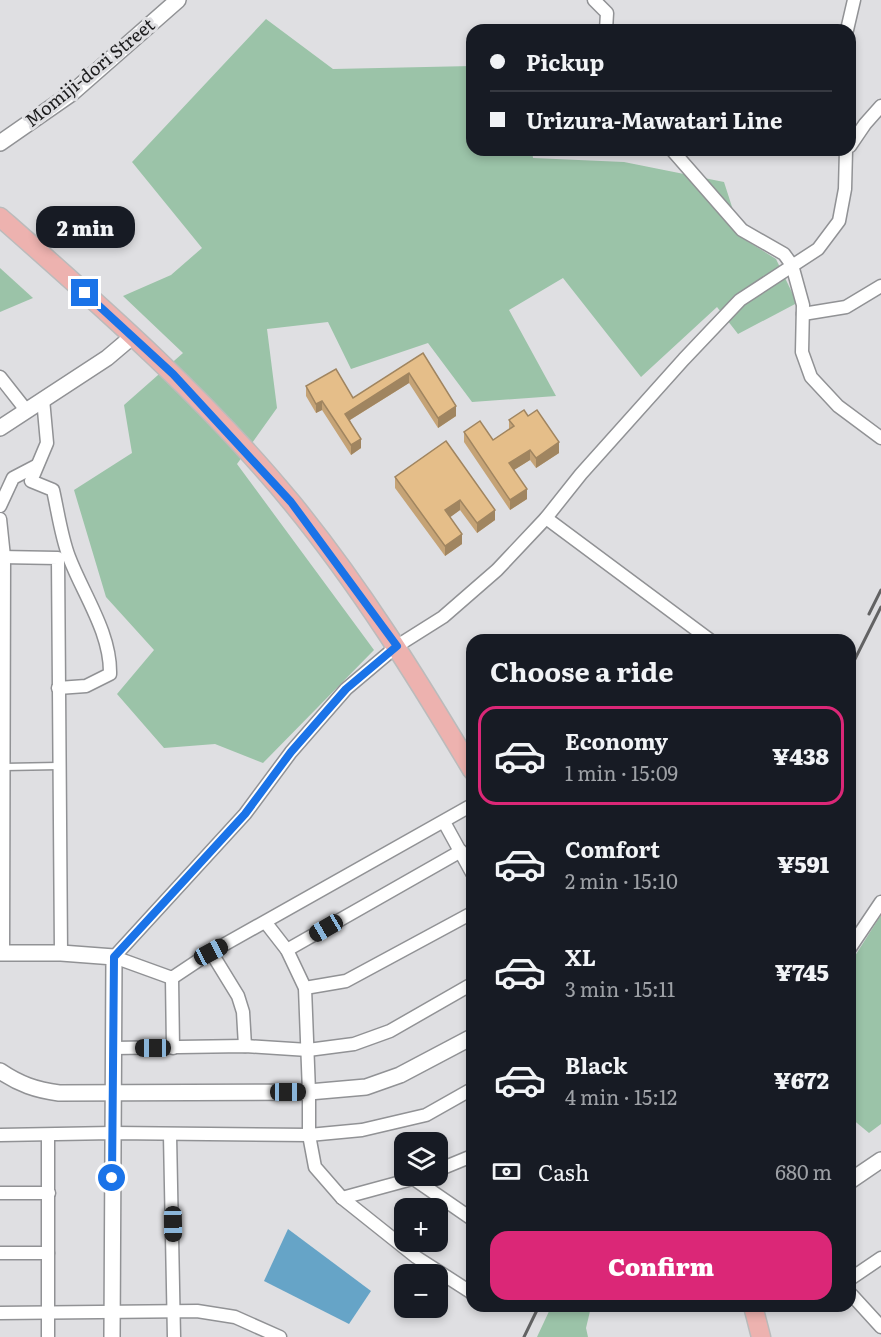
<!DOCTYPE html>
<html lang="en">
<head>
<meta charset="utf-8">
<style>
	body { margin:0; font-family:Literata,serif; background:#242831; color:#f1f3f6; height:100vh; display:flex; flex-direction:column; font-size:22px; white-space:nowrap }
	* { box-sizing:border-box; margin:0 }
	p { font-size:20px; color:#9ea1a6 }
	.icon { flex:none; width:33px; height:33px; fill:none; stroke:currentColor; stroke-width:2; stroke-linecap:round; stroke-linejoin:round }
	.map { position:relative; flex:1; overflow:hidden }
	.panel { position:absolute; left:466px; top:634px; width:390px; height:678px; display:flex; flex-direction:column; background:#171b24; border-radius:18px; box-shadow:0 3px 9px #0003 }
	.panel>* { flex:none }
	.top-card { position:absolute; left:466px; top:24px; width:390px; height:132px; border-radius:18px; box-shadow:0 3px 9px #0003; display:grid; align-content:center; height:132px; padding:0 24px; background:#171b24 }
	.buttons { position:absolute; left:394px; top:1132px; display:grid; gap:12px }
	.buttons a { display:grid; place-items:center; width:54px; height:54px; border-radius:12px; background:#171b24; box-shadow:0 3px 9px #0003; font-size:30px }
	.end { position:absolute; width:27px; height:27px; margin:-14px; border:8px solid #1a73e8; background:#fff; box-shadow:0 0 0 3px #fff }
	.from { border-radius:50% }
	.bubble { position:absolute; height:42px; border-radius:18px; background:#171b24; box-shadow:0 3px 9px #0003; font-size:20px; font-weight:800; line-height:42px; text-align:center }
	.car { position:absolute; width:18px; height:36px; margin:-18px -9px; border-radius:8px; box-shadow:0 0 4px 2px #0007; background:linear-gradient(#222 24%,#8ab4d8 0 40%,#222 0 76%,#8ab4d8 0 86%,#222 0) }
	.top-card b { display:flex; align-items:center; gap:21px; height:57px; font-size:22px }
	.top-card b+b { border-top:2px solid #363941 }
	.top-card i { width:15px; height:15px; background:#f1f3f6 }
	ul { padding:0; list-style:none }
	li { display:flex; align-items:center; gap:18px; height:99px; margin:0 12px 9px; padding:0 12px; border:3px solid transparent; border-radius:18px }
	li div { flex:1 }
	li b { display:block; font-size:22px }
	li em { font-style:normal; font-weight:800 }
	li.on { border-color:#db2777 }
	li>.icon { width:54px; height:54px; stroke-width:1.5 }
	h2 { padding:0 24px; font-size:27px; line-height:72px }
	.pay { display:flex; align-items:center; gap:15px; height:66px; padding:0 24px; font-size:22px }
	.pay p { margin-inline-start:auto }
	.primary-button { display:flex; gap:12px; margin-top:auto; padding:12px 24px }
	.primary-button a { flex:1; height:69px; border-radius:18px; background:#db2777; color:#fff; font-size:24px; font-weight:800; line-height:69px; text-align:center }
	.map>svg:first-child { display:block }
	.green { fill:#9bc3a8 }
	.water { fill:#66a4c7 }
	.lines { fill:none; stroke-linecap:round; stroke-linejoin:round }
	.service-casing { stroke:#919295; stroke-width:9 }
	.minor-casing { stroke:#919295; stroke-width:15 }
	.tertiary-casing { stroke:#919295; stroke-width:18 }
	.primary-casing { stroke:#bbb; stroke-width:21 }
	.service { stroke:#fff; stroke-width:6 }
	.minor { stroke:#fff; stroke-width:12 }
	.tertiary { stroke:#fff; stroke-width:15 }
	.primary { stroke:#edb2af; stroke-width:18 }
	.rail { stroke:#626263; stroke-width:3 }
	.wall { fill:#c5a376 }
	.shaded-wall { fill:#a08560 }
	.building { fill:#e5be89; stroke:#a08560; stroke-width:1.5 }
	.route { stroke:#1a73e8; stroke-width:8 }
	.labels { text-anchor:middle; stroke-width:6; stroke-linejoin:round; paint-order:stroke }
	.street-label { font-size:18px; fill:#1c1c1d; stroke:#dfdfe2 }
</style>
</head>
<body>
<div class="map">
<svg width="881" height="1337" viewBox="0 0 881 1337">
	<rect width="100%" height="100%" fill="#dfdfe2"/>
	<g class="green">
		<path d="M266,19L333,69L472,66V150H532L533,158L624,162L724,182L742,238L776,259L797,303L738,334L717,307L641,377L563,278L509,310L556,396L472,402L428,343L351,369L328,322L267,329L277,408L237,464L374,650L263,763L215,744L164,748L117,694L154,650L106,597L74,490L132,453L124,405L183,353L123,296L171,275L202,248L132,162Z"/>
		<path d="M0,268L33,298L0,312Z"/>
		<path d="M881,915V1124L869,1133L851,1118V962Z"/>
		<path d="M551,1307H591L586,1328L588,1337H537Z"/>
	</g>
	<path class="water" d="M288,1229L371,1291L349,1324L264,1281Z"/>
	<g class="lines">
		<g class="service-casing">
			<path id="service" d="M4,767L59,766"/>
		</g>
		<g class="minor-casing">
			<g id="minor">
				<path d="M594,0L607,13L606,30"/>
				<path d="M847,30L854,0"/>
				<path d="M850,146L865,124L881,106"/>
				<path d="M672,150L742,230L784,254L792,265L803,305L802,352L811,377L838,406L881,438"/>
				<path d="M803,314L846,307L881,286"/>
				<path d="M0,377L26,410"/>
				<path d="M43,399L47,443L31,481L53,490C58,512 61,536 69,557C83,594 111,633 110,674L86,686L58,688"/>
				<path d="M0,506L13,478L36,466"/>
				<path d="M546,518L710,640"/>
				<path d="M0,519L4,557L3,953"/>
				<path d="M0,557L58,558L61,953"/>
				<path d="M472,805L211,952L172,978L114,957L245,814L291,752L346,689L397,646L443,617L497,570L546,518L581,474L684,359L740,300L818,249L839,221L845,189L846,150"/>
				<path d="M444,822L472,873"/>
				<path d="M266,923L287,950L305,988L309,1092V1135L315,1167L342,1198L416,1257L472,1293"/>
				<path d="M850,948L881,902"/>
				<path d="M287,950L461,851"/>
				<path d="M211,952L238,996L243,1012L245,1046"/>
				<path d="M172,978L173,1048"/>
				<path d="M305,988L346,981L472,913"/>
				<path d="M113,1048L245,1046L308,1050L354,1044L390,1031L472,984"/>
				<path d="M0,1135L113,1133L309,1135L362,1130L426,1115L472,1089"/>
				<path d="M170,1135L174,1337"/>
				<path d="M438,1170L472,1156"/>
				<path d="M414,1179L472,1219"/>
				<path d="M0,1193H49"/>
				<path d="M342,1198L423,1176"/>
				<path d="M0,1253H48"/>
				<path d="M850,1279L881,1258"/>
				<path d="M850,1293L881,1327"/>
				<path d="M0,1313L197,1311L235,1317L280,1337"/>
				<path d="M48,1337V1135"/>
			</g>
		</g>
		<g class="tertiary-casing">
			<g id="tertiary">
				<path d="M0,143L72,93L178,0"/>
				<path d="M0,428L107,358L133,336"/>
				<path d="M0,953H61L114,957L112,1337"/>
				<path d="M0,1071C19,1084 36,1090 59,1093L309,1092L366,1087L400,1075L472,1037"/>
				<path d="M850,1181L881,1160"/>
			</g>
		</g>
		<g class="primary-casing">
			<g id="primary">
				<path d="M0,217C102,307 205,397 292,503C360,586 417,678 472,770"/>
				<path d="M753,1306L761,1337"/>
			</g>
		</g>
		<use href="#service" class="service"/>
		<use href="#minor" class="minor"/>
		<use href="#tertiary" class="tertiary"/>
		<use href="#primary" class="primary"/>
		<g class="rail">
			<path d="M869,614L881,590"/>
			<path d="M850,669L881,607"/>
			<path d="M524,1337L539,1306"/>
		</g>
	</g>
	<g class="wall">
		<path d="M423,353L456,416L438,428L409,383L350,420L361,448L351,455L322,410L316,413L306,396V386L353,398Z"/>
		<path d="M528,416L559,453L536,468L530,460L514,470L527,499L510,510L464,442V432L493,440L509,429V420Z"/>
		<path d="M446,441L495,520L477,533L460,510L450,517L462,544L445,556L395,488V477Z"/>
	</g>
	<g class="shaded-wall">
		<path d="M409,373V383L345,423V414Z"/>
		<path d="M322,401V410L316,413V404Z"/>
		<path d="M456,406V416L438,428V418Z"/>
		<path d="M361,439V448L351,455V445Z"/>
		<path d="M559,442V453L536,468V458Z"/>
		<path d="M530,450V460L509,473V463Z"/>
		<path d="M527,489V499L510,510V500Z"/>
		<path d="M460,500V510L445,521V510Z"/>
		<path d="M495,510V520L477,533V523Z"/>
		<path d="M462,534V544L445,556V546Z"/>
	</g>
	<g class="building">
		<path d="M423,353L456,406L438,418L409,373L345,414L361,439L351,445L322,401L316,404L306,386L336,369L353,398Z"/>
		<path d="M524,410L528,416L537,410L559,442L536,458L530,450L509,463L527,489L510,500L464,432L480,421L493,440L514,426L509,420Z"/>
		<path d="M446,441L495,510L477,523L460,500L445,510L462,534L445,546L395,477Z"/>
	</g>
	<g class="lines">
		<path class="route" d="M85,293L173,374L291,502L397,646L346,689L291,752L245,814L114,957L112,1178"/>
	</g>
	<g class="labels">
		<g class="street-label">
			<text transform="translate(90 73) rotate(-39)" y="6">Momiji-dori Street</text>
		</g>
	</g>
</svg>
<div class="buttons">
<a><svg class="icon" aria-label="layers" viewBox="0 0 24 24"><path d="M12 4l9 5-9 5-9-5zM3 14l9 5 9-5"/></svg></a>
<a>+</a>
<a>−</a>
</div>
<i class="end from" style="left:112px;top:1178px"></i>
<i class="end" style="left:85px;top:293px"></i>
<div class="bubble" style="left:36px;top:206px;width:99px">2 min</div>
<i class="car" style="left:326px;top:928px;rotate:240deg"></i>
<i class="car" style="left:211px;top:952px;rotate:62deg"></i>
<i class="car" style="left:153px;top:1048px;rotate:270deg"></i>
<i class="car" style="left:288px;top:1092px;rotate:90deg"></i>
<i class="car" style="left:173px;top:1224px;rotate:179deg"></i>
<div class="top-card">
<b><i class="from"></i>Pickup</b>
<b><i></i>Urizura-Mawatari Line</b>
</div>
<section class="panel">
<h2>Choose a ride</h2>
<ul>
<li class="on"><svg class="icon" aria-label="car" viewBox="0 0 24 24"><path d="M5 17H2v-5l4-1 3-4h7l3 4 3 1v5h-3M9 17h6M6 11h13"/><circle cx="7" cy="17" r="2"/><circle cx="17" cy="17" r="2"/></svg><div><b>Economy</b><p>1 min · 15:09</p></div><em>¥438</em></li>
<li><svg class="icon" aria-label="car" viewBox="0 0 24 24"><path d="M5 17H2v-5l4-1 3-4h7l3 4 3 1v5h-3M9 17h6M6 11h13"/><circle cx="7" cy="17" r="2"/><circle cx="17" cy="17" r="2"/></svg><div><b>Comfort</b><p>2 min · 15:10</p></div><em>¥591</em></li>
<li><svg class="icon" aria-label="car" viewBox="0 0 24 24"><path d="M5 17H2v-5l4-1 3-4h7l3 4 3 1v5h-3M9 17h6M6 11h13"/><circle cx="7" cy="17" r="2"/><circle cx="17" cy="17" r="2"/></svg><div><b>XL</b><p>3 min · 15:11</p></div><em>¥745</em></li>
<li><svg class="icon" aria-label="car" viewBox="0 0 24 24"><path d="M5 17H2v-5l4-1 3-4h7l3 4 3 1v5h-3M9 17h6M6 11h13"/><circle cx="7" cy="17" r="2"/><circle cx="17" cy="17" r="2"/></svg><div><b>Black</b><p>4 min · 15:12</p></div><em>¥672</em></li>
</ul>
<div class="pay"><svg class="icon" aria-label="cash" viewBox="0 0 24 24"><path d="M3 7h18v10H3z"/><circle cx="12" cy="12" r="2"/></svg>Cash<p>680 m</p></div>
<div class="primary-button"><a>Confirm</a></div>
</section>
</div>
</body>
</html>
